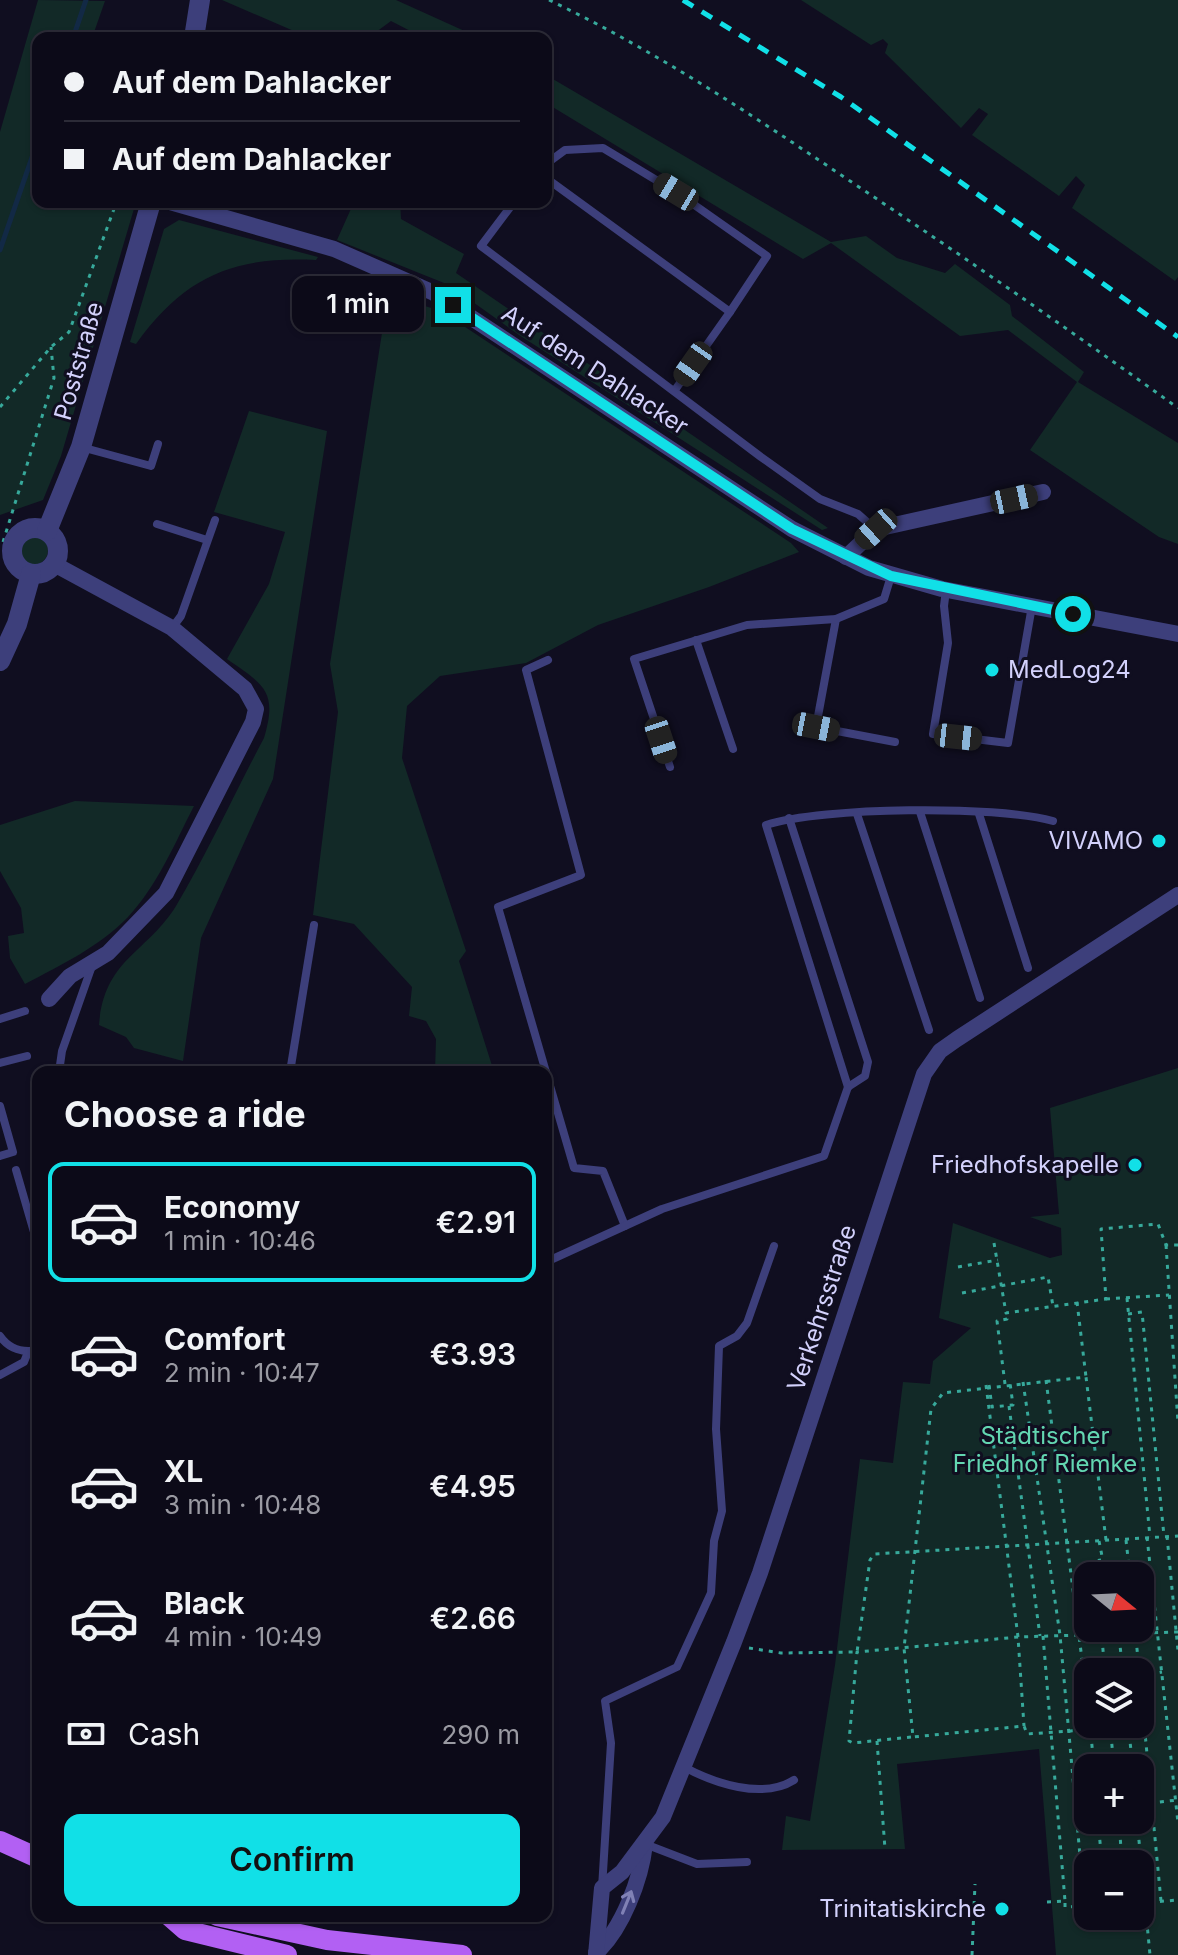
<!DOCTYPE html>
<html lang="en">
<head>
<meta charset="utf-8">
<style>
	body { margin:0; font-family:Inter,sans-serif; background:#151321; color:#f1f3f6; height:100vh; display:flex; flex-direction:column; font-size:30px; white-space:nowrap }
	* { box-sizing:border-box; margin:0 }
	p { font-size:26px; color:#9a9aa2 }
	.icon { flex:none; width:44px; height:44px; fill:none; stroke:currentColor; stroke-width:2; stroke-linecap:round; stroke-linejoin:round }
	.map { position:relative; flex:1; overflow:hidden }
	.details { position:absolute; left:32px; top:1066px; width:520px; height:856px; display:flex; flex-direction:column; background:#0c0a18; border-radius:16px; box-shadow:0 2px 6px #0004,0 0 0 2px #2c2b37 }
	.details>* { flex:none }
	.top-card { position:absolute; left:32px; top:32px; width:520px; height:176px; border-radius:16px; box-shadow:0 2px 6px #0004,0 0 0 2px #2c2b37; display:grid; align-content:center; height:176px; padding:0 32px; background:#0c0a18 }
	.needle { width:52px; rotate:108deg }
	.tools { position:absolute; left:1074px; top:1562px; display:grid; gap:16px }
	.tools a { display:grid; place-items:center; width:80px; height:80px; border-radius:16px; background:#0c0a18; box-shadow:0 2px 6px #0004,0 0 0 2px #2c2b37; font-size:40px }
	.end { position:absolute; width:36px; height:36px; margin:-18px; border:10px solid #11e0e7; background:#111; box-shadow:0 0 0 4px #111 }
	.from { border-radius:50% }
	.bubble { position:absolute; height:56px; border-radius:16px; background:#0c0a18; box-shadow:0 2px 6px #0004,0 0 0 2px #2c2b37; font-size:26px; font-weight:600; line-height:56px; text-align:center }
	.car { position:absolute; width:24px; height:48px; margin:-24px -12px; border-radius:10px; box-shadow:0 0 6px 2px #0007; background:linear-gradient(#222 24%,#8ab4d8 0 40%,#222 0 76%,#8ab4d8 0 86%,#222 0) }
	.top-card b { display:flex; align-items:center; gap:28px; height:76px; font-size:30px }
	.top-card b+b { border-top:2px solid #2c2b37 }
	.top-card i { width:20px; height:20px; background:#f1f3f6 }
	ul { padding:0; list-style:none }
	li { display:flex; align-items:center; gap:24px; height:120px; margin:0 16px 12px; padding:0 16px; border:4px solid transparent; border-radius:16px }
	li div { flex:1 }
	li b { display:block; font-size:30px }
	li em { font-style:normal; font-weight:600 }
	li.selected { border-color:#11e0e7 }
	li>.icon { width:72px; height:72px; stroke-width:1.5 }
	h2 { padding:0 32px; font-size:36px; line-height:96px }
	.pay { display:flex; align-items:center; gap:20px; height:88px; padding:0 32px; font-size:30px }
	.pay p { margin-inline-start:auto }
	.button { display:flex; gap:16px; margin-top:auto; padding:16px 32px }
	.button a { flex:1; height:92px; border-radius:16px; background:#11e0e7; color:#111; font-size:32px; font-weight:600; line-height:92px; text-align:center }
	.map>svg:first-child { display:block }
	.green { fill:#122927; fill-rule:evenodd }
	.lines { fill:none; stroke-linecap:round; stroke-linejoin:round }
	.stream { stroke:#122945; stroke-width:5 }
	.path { stroke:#37a99b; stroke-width:3; stroke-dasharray:4 6; stroke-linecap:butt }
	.service { stroke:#3d3f7b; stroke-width:8 }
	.minor { stroke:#3d3f7b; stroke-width:16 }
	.tertiary { stroke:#3d3f7b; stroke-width:20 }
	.primary { stroke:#b260f3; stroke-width:20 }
	.rail { stroke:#11e0e7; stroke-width:5; stroke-dasharray:12 10; stroke-linecap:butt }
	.oneway { stroke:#8081b5 }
	.route { stroke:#11e0e7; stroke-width:10 }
	.poi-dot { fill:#11e0e7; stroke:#100e20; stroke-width:3 }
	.labels { text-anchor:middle; stroke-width:6; stroke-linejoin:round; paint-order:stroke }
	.street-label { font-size:24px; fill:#d3d1fc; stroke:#100e20 }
	.poi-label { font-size:24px; fill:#d3d1fc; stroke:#100e20; text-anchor:end }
	.park-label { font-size:24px; fill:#63d6b1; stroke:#100e20 }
</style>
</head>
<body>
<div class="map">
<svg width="1178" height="1955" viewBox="0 0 1178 1955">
	<rect width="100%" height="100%" fill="#100e20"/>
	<g class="green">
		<path d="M38,0L105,1L92,38H38V202H136L61,456L43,500L0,515V132Z"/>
		<path d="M222,0H396L480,38H424L391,21L368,38H310Z"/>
		<path d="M801,0H1178V277L1175,281L1072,208L1085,185L1076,176L1059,196L972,135L988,114L979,108L961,128L885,53L888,44L883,39L871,45Z"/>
		<path d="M546,75L831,242L866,236L897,258L945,273L955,264L1010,305L1012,316L1084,372L1078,382L1178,443V544L1159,537L1030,450L1077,382L1008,330L960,336L831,243L803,259L546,103Z"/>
		<path d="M354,202H400L401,219L464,254L456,273L828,528L822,530L519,335L449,285L337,240Z"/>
		<path d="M179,220L318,257L316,260C234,256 185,276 136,344L130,342L164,229Z"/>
		<path d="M396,297L441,311L791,543L799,552L709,587L598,625L526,663L440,676L407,706L402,758L466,951L459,961L494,1072H435L436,1039L426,1021L409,1016L412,987L354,924L313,915L338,712L330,664L387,301Z"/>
		<path d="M249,411L327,431L273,779L201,938L183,1061L134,1048L126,1037L99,1025C104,959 147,953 176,906C208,852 234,794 264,738C278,691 264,685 227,659L269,584L285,532L214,512Z"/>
		<circle cx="33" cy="550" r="15"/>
		<path d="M75,801L194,806C175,843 157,886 128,917C99,947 61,965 25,984L10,958L8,936L24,933L21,908L0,871V825Z"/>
		<path d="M1178,1068V1955H1056L1039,1749L897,1764L905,1849L782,1850L786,1816L810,1821L835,1665L860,1459L893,1463L903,1382L930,1384L933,1361L971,1328L939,1318L953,1223L1050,1258L1062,1255L1061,1228L1030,1217L1059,1214L1050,1108ZM1088,1576H1140V1628H1088ZM1088,1672H1140V1724H1088ZM1088,1768H1140V1820H1088ZM1088,1864H1140V1916H1088Z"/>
	</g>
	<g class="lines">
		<g class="stream">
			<path d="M73,38L86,0"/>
			<path d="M0,250L38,140"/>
		</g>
		<g class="path">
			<path d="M549,0C656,51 752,115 850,181C961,255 1070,330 1178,408"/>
			<path d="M0,407L51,347L69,332L114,209L121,202"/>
			<path d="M3,542L54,378L51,347"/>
			<path d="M994,1243L1006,1313L1106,1299L1101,1229L1158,1224L1166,1245H1178"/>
			<path d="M1166,1245L1178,1423"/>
			<path d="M958,1267L998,1260"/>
			<path d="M962,1293L1048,1277L1053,1306"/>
			<path d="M1127,1298L1150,1537"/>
			<path d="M1106,1299L1169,1295"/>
			<path d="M1077,1302L1086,1377"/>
			<path d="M1128,1314L1142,1312L1164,1536"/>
			<path d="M1046,1380L1088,1706"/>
			<path d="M1023,1382L1060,1635L1083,1889H1088"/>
			<path d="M1005,1384L997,1321L1007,1319L1006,1313"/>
			<path d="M986,1385L1018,1637L1024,1726"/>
			<path d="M989,1385L992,1407L1013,1405L1010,1383"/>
			<path d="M1009,1406L1040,1636"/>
			<path d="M1167,1536L1178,1651"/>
			<path d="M1147,1537L1178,1823"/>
			<path d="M1106,1540L1086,1377L943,1393L931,1409L904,1648L913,1737L1024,1726L1027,1734L1129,1727"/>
			<path d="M1126,1540L1130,1576"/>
			<path d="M1099,1541L1106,1576"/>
			<path d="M1095,1576L1093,1561L1101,1560"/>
			<path d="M1101,1628L1105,1672"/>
			<path d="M1118,1628L1123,1672"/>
			<path d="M1135,1628L1161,1901"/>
			<path d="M1043,1636L1065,1901"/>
			<path d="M749,1648L781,1653L857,1652L870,1560L874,1554L1178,1536"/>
			<path d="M1140,1676L1162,1672"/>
			<path d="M1090,1724L1094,1768"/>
			<path d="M1110,1724L1114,1768"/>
			<path d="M1128,1724L1133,1768"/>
			<path d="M911,1737L853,1743L849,1741L857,1652L1018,1637L1178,1632"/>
			<path d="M877,1741L885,1849"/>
			<path d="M1140,1804L1178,1800"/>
			<path d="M1098,1820L1102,1864"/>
			<path d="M1119,1820L1122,1864"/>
			<path d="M1137,1820L1150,1955"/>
			<path d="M1047,1902L1065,1901V1907L1088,1906"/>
			<path d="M1140,1903L1178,1900"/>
			<path d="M972,1955L975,1884"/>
		</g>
		<g class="service">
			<path d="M546,164L565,150L603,148L676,192L767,256L730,312"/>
			<path d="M546,178L730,312L675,390"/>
			<path d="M514,202L481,246L761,457L820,499L858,514L875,529"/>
			<path d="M81,447L151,466L158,444"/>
			<path d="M157,524L207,540"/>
			<path d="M946,590L944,606L948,643L933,734L1008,743L1032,606"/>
			<path d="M836,619L816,727L895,742"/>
			<path d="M172,628L181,616L215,520"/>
			<path d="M696,640L733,749"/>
			<path d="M670,767L634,659L747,625L836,619L884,599L891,576"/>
			<path d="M920,812L980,998"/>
			<path d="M857,814L929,1030"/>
			<path d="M979,814L1028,968"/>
			<path d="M0,1019L25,1011"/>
			<path d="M0,1063L27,1056"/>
			<path d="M59,1072L62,1051L93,963"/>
			<path d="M290,1072L314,925"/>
			<path d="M546,1072L498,907L581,875L526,670L548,660"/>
			<path d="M546,1072L574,1168L603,1171L625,1226"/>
			<path d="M848,1087L766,825C823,807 995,805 1053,821"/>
			<path d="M0,1106L13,1152L0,1156"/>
			<path d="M16,1170L38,1246"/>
			<path d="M546,1262L662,1209L824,1156L848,1087L865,1076L868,1062L789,818"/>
			<path d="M0,1336C9,1349 23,1353 38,1350"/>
			<path d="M0,1375L24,1362L28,1352"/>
			<path d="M684,1767C714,1783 762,1800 794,1780"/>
			<path d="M645,1844L697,1864L747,1862"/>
			<path d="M602,1888L611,1743L605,1701L677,1667L711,1593L714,1541L722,1511L716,1429L719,1346L737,1336L747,1323L774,1246"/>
		</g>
		<g class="minor">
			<path d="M170,202L334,249L434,293L792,529L869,568L942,589L1178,634"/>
			<path d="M846,557L876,529L1043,492"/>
			<path d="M49,999L70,976L108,953L166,893L253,722L256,709L245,689L172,628L54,564"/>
			<path d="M596,1953C622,1929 641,1880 645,1844"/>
			<path d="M596,1955L602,1888L622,1872L663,1817L734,1642L760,1573L924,1074L940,1051L957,1039L1178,895"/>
		</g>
		<g class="tertiary">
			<path d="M194,38L200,0"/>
			<circle cx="35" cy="551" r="23"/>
			<path d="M47,531L81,447L151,202"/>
			<path d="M0,661L17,624L31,574"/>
		</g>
		<g class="primary">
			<path d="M0,1841L38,1858"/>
			<path d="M169,1916L185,1930L287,1955"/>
			<path d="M217,1916L327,1940L462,1955"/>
		</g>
		<path class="rail" d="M683,0L841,97L1178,337"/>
	</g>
	<defs><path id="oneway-shaft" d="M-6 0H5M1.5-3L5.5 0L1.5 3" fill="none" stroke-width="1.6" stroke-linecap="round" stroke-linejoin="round" transform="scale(2)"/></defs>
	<use class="oneway" href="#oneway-shaft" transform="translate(627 1902) rotate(-68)"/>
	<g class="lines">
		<path class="route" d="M453,305L792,529L891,576L1073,614"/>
	</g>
	<g class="poi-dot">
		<circle cx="992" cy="670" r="8"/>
		<circle cx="1159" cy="841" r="8"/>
		<circle cx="1135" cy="1165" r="8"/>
		<circle cx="1002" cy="1909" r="8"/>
	</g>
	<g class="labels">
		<g class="street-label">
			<text transform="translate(79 361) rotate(-74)" y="8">Poststraße</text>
			<text transform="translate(595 370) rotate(33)" y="8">Auf dem Dahlacker</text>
			<text transform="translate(822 1308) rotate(-72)" y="8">Verkehrsstraße</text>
		</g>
		<g class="poi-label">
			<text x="1008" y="678" text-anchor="start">MedLog24</text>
			<text x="1143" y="849">VIVAMO</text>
			<text x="1119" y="1173">Friedhofskapelle</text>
			<text x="986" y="1917">Trinitatiskirche</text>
		</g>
		<g class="park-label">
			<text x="1045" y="1444">Städtischer<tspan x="1045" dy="28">Friedhof Riemke</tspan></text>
		</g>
	</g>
</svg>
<div class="tools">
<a><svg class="needle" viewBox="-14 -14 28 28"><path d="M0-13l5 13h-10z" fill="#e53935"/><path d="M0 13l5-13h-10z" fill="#9a9aa2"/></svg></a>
<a><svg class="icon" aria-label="layers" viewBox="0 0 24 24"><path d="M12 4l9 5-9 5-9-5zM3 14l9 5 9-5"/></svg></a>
<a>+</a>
<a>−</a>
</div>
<i class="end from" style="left:1073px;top:614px"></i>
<i class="end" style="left:453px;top:305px"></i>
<div class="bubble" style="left:292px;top:276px;width:132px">1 min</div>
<i class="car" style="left:676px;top:192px;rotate:301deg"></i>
<i class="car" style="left:693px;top:364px;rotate:215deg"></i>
<i class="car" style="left:1014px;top:499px;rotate:78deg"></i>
<i class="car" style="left:876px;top:529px;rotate:228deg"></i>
<i class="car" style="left:816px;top:727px;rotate:101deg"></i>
<i class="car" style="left:958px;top:737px;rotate:96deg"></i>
<i class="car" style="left:661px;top:740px;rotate:162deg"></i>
<div class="top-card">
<b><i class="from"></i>Auf dem Dahlacker</b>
<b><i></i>Auf dem Dahlacker</b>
</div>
<section class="details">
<h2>Choose a ride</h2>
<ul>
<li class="selected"><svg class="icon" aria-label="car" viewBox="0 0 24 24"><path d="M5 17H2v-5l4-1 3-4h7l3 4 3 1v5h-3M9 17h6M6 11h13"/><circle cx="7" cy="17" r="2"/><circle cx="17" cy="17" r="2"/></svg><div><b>Economy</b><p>1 min · 10:46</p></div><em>€2.91</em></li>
<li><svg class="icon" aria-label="car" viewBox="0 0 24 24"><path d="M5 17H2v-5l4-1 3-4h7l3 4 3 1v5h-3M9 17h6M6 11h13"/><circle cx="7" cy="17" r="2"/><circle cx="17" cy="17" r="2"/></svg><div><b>Comfort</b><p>2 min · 10:47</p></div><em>€3.93</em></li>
<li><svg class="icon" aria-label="car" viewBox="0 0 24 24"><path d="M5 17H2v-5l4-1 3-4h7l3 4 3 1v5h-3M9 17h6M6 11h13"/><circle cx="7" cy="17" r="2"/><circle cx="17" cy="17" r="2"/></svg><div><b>XL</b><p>3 min · 10:48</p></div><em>€4.95</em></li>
<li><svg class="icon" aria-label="car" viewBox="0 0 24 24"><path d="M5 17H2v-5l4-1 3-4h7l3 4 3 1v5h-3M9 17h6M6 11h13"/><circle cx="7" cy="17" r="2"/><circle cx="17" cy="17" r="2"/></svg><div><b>Black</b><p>4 min · 10:49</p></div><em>€2.66</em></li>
</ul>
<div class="pay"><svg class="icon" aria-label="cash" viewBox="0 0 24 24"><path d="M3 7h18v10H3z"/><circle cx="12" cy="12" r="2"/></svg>Cash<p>290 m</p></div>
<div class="button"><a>Confirm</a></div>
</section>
</div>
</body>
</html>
